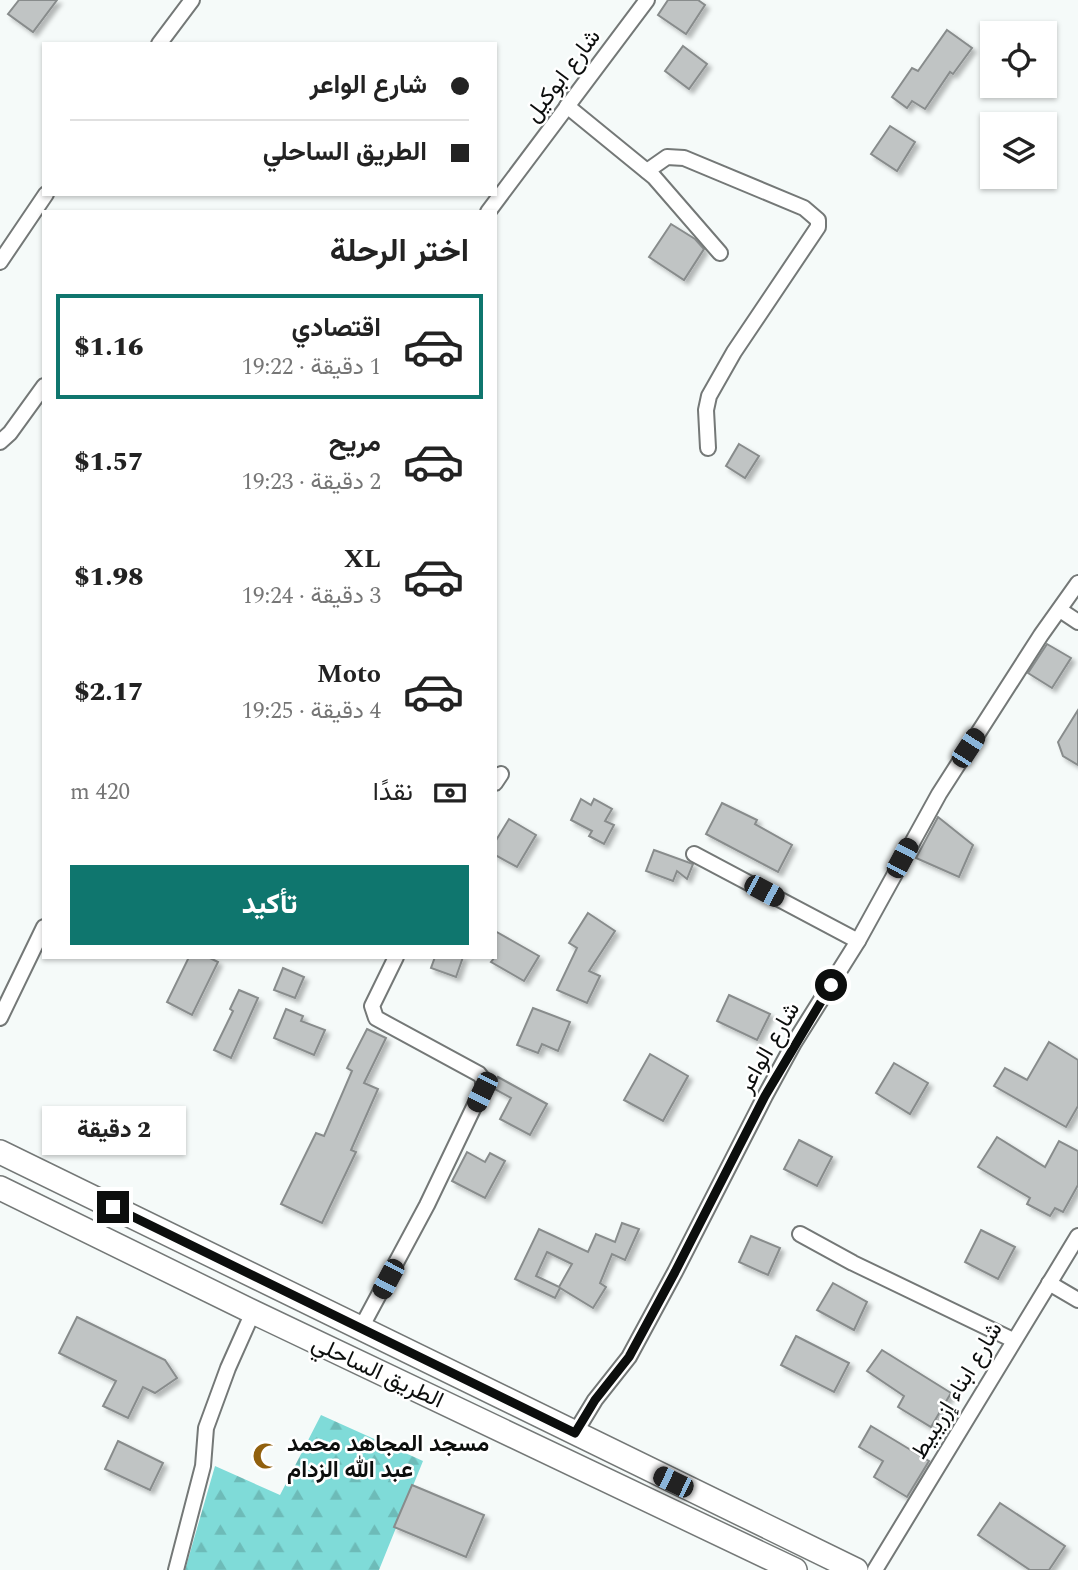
<!DOCTYPE html>
<html lang="ar">
<head>
<meta charset="utf-8">
<style>
	body { margin:0; font-family:Spectral,Vazirmatn,serif; background:#f2f2f2; color:#222; direction:rtl; height:100vh; display:flex; flex-direction:column; font-size:26px; white-space:nowrap }
	* { box-sizing:border-box; margin:0 }
	p { font-size:23px; color:#767676 }
	.icon { flex:none; width:38px; height:38px; fill:none; stroke:currentColor; stroke-width:2; stroke-linecap:round; stroke-linejoin:round }
	.map { position:relative; flex:1; overflow:hidden; direction:ltr }
	.drawer { position:absolute; left:42px; top:210px; width:455px; height:749px; display:flex; flex-direction:column; background:#fff; border-radius:0px; box-shadow:0 2px 5px #0004; direction:rtl }
	.drawer>* { flex:none }
	.top-card { position:absolute; left:42px; top:42px; width:455px; height:154px; border-radius:0px; box-shadow:0 2px 5px #0004; direction:rtl; display:grid; align-content:center; height:154px; padding:0 28px; background:#fff }
	.controls { position:absolute; left:980px; top:21px; display:grid; gap:14px }
	.controls a { display:grid; place-items:center; width:77px; height:77px; border-radius:0px; background:#fff; box-shadow:0 2px 5px #0004; font-size:35px }
	.end { position:absolute; width:32px; height:32px; margin:-16px; border:9px solid #0c0e0d; background:#fff; box-shadow:0 0 0 4px #fff }
	.from { border-radius:50% }
	.bubble { position:absolute; height:49px; border-radius:0px; background:#fff; box-shadow:0 2px 5px #0004; font-size:23px; font-weight:800; line-height:49px; text-align:center; direction:rtl }
	.car { position:absolute; width:21px; height:42px; margin:-21px -10px; border-radius:9px; box-shadow:0 0 5px 2px #0007; background:linear-gradient(#222 24%,#8ab4d8 0 40%,#222 0 76%,#8ab4d8 0 86%,#222 0) }
	.top-card b { display:flex; align-items:center; gap:24px; height:66px; font-size:26px }
	.top-card b+b { border-top:2px solid #e0e0e0 }
	.top-card i { width:18px; height:18px; background:#222 }
	ul { padding:0; list-style:none }
	li { display:flex; align-items:center; gap:21px; height:105px; margin:0 14px 10px; padding:0 14px; border:4px solid transparent; border-radius:0px }
	li div { flex:1 }
	li b { display:block; font-size:26px }
	li em { font-style:normal; font-weight:800 }
	li.on { border-color:#0f766e }
	li>.icon { width:63px; height:63px; stroke-width:1.5 }
	h2 { padding:0 28px; font-size:32px; line-height:84px }
	.pay { display:flex; align-items:center; gap:18px; height:77px; padding:0 28px; font-size:26px }
	.pay p { margin-inline-start:auto }
	.action { display:flex; gap:14px; margin-top:auto; padding:14px 28px }
	.action a { flex:1; height:80px; border-radius:0px; background:#0f766e; color:#fff; font-size:28px; font-weight:800; line-height:80px; text-align:center }
	.map>svg:first-child { display:block }
	.forest { fill:url(#forest-firs) }
	.building { fill:#c0c4c4; stroke:#888c8c; stroke-width:2; fill-rule:evenodd; filter:url(#shadow) }
	.lines { fill:none; stroke-linecap:round; stroke-linejoin:round }
	.minor-casing { stroke:#747877; stroke-width:18 }
	.trunk-casing { stroke:#747877; stroke-width:26 }
	.minor { stroke:#fff; stroke-width:14 }
	.trunk { stroke:#fff; stroke-width:23 }
	.route { stroke:#0c0e0d; stroke-width:9 }
	.labels { text-anchor:middle; stroke-width:5; stroke-linejoin:round; paint-order:stroke }
	.street-label { font-size:23px; fill:#0c0e0d; stroke:#fff }
	.poi-label { font-size:23px; font-weight:bold; fill:#0c0e0d; stroke:#fff; text-anchor:start }
</style>
</head>
<body>
<div class="map">
<svg width="1078" height="1570" viewBox="0 0 1078 1570">
	<defs>
		<pattern id="forest-firs" width="22" height="20" patternUnits="userSpaceOnUse" patternTransform="scale(1.75)"><rect width="22" height="20" fill="#7fdbd8"/><path d="M5 1l3.5 6h-7zM16 11l3.5 6h-7z" fill="#6dbbb8"/></pattern>
		<filter id="shadow"><feDropShadow dx="4" dy="4" stdDeviation="2" flood-color="#0004"/></filter>
	</defs>
	<rect width="100%" height="100%" fill="#f5faf9"/>
	<path class="forest" d="M321,1415L423,1461L379,1570H185L215,1466L280,1495Z"/>
	<g class="building">
		<path d="M19,0H57L33,32L8,14Z"/>
		<path d="M668,0H698L705,5L686,34L658,15Z"/>
		<path d="M947,30L972,48L953,74L950,72L925,109L912,101L907,108L892,97L912,68L918,71Z"/>
		<path d="M683,46L707,64L689,89L665,71Z"/>
		<path d="M890,126L915,142L897,171L871,154Z"/>
		<path d="M671,224L695,239L704,249L684,280L649,257Z"/>
		<path d="M739,444L759,456L745,478L726,466Z"/>
		<path d="M1047,644L1071,658L1052,688L1028,673Z"/>
		<path d="M1078,710V765L1063,756L1058,742Z"/>
		<path d="M581,799L591,805L594,799L612,809L605,821L614,825L604,844L589,836L592,831L571,820Z"/>
		<path d="M722,803L757,820L755,824L792,845L778,872L706,834Z"/>
		<path d="M938,817L973,845L959,877L916,858Z"/>
		<path d="M509,819L536,835L517,867L495,855V842Z"/>
		<path d="M654,850L693,864L687,879L677,871L673,881L646,871Z"/>
		<path d="M588,913L615,931L589,971L600,976L587,1003L557,990L577,948L569,943Z"/>
		<path d="M495,931L539,956L524,981L491,962L495,957Z"/>
		<path d="M189,957H208L218,962L192,1015L167,1002Z"/>
		<path d="M435,957H463L456,977L431,968Z"/>
		<path d="M283,968L304,977L295,998L274,990Z"/>
		<path d="M239,990L258,998L231,1058L214,1050L233,1011L230,1009Z"/>
		<path d="M729,995L770,1014L757,1040L717,1021Z"/>
		<path d="M533,1008L570,1022L558,1051L542,1044L538,1053L517,1045Z"/>
		<path d="M286,1009L303,1016L301,1021L325,1030L314,1055L274,1038Z"/>
		<path d="M367,1029L386,1038L364,1083L378,1089L351,1150L356,1152L322,1223L281,1204L316,1133L324,1136L352,1071L347,1068Z"/>
		<path d="M1049,1042L1078,1060V1106L1066,1127L994,1086L1005,1068L1027,1080Z"/>
		<path d="M650,1054L688,1076L663,1121L624,1100Z"/>
		<path d="M894,1063L928,1083L910,1114L876,1093Z"/>
		<path d="M498,1077L547,1104L530,1135L500,1119L511,1098L493,1088Z"/>
		<path d="M997,1137L1045,1167L1059,1141L1078,1151V1185L1063,1212L1055,1208L1050,1216L1027,1204L1030,1198L978,1167Z"/>
		<path d="M799,1140L832,1157L817,1186L784,1169Z"/>
		<path d="M467,1152L485,1162L490,1153L505,1161L485,1198L452,1181Z"/>
		<path d="M622,1223L639,1229L625,1260L612,1254L600,1283L606,1287L593,1308L560,1288L555,1298L515,1279L539,1229L588,1252L596,1234L615,1242ZM547,1252L572,1264L559,1287L536,1276Z"/>
		<path d="M981,1230L1015,1247L998,1279L965,1262Z"/>
		<path d="M751,1236L780,1248L768,1275L739,1262Z"/>
		<path d="M833,1283L867,1302L854,1330L817,1310Z"/>
		<path d="M77,1317L165,1360L177,1378L155,1393L143,1387L128,1418L103,1406L116,1381L59,1353Z"/>
		<path d="M796,1336L849,1363L834,1392L781,1365Z"/>
		<path d="M882,1350L951,1393L931,1427L898,1407L904,1396L867,1371Z"/>
		<path d="M871,1426L929,1461L907,1497L874,1477L883,1461L859,1447Z"/>
		<path d="M118,1441L163,1463L150,1490L105,1469Z"/>
		<path d="M412,1485L484,1515L466,1557L394,1527Z"/>
		<path d="M1000,1503L1065,1546L1049,1570H1030L978,1535Z"/>
	</g>
	<g class="lines">
		<g class="minor-casing">
			<g id="minor">
				<path d="M159,44L192,0"/>
				<path d="M567,106L654,177L720,253"/>
				<path d="M647,171L667,157L684,158L804,208L818,220V227L734,352L709,396L706,410L708,448"/>
				<path d="M488,212L647,0"/>
				<path d="M0,262L46,194"/>
				<path d="M0,442L10,433L44,386"/>
				<path d="M1060,610L1078,622"/>
				<path d="M495,783L501,774"/>
				<path d="M694,854L858,941"/>
				<path d="M0,1018L44,927"/>
				<path d="M800,1234L853,1263L1013,1340"/>
				<path d="M1049,1283L1078,1300"/>
				<path d="M361,1328L427,1205L483,1088V1079L479,1074L376,1018L372,1006L396,957"/>
				<path d="M575,1433L595,1400L629,1357L675,1272L765,1096L794,1043L858,941L939,794L1041,635L1078,583"/>
				<path d="M176,1570L203,1466L206,1428L228,1368L253,1312"/>
				<path d="M875,1570L1078,1236"/>
			</g>
		</g>
		<g class="trunk-casing">
			<g id="trunk">
				<path d="M0,1152L856,1570"/>
				<path d="M0,1188L253,1312L795,1570"/>
			</g>
		</g>
		<use href="#minor" class="minor"/>
		<use href="#trunk" class="trunk"/>
	</g>
	<g class="lines">
		<path class="route" d="M113,1207L575,1433L595,1400L629,1357L675,1272L765,1096L831,985"/>
	</g>
	<defs>
		<g id="mosque-bare" transform="scale(2.1)"><path d="M3.5-4.9A6 6 0 1 0 3.5 4.9A5 5 0 1 1 3.5-4.9Z" fill="#91600e" stroke="#fff" stroke-width="2.5" paint-order="stroke"/></g>
	</defs>
	<g fill-rule="evenodd">
		<use href="#mosque-bare" x="266" y="1456"/>
	</g>
	<g class="labels">
		<g class="street-label">
			<text transform="translate(562 75) rotate(-53)" y="8">شارع ابوكيل</text>
			<text transform="translate(768 1047) rotate(-60)" y="8">شارع الواعر</text>
			<text transform="translate(378 1371) rotate(25)" y="8">الطريق الساحلي</text>
			<text transform="translate(956 1390) rotate(-59)" y="8">شارع ابناء إزريبيط</text>
		</g>
		<g class="poi-label">
			<text x="287" y="1451">مسجد المجاهد محمد<tspan x="287" dy="26">عبد الله الزدام</tspan></text>
		</g>
	</g>
</svg>
<div class="controls">
<a><svg class="icon" aria-label="locate" viewBox="0 0 24 24"><circle cx="12" cy="12" r="6"/><path d="M12 2v4M12 18v4M2 12h4M18 12h4"/></svg></a>
<a><svg class="icon" aria-label="layers" viewBox="0 0 24 24"><path d="M12 4l9 5-9 5-9-5zM3 14l9 5 9-5"/></svg></a>
</div>
<i class="end from" style="left:831px;top:985px"></i>
<i class="end" style="left:113px;top:1207px"></i>
<div class="bubble" style="left:42px;top:1106px;width:144px">2 دقيقة</div>
<i class="car" style="left:968px;top:748px;rotate:33deg"></i>
<i class="car" style="left:902px;top:858px;rotate:28deg"></i>
<i class="car" style="left:764px;top:891px;rotate:118deg"></i>
<i class="car" style="left:482px;top:1092px;rotate:206deg"></i>
<i class="car" style="left:388px;top:1279px;rotate:208deg"></i>
<i class="car" style="left:673px;top:1482px;rotate:296deg"></i>
<div class="top-card">
<b><i class="from"></i>شارع الواعر</b>
<b><i></i>الطريق الساحلي</b>
</div>
<section class="drawer">
<h2>اختر الرحلة</h2>
<ul>
<li class="on"><svg class="icon" aria-label="car" viewBox="0 0 24 24"><path d="M5 17H2v-5l4-1 3-4h7l3 4 3 1v5h-3M9 17h6M6 11h13"/><circle cx="7" cy="17" r="2"/><circle cx="17" cy="17" r="2"/></svg><div><b>اقتصادي</b><p>1 دقيقة · 19:22</p></div><em>$1.16</em></li>
<li><svg class="icon" aria-label="car" viewBox="0 0 24 24"><path d="M5 17H2v-5l4-1 3-4h7l3 4 3 1v5h-3M9 17h6M6 11h13"/><circle cx="7" cy="17" r="2"/><circle cx="17" cy="17" r="2"/></svg><div><b>مريح</b><p>2 دقيقة · 19:23</p></div><em>$1.57</em></li>
<li><svg class="icon" aria-label="car" viewBox="0 0 24 24"><path d="M5 17H2v-5l4-1 3-4h7l3 4 3 1v5h-3M9 17h6M6 11h13"/><circle cx="7" cy="17" r="2"/><circle cx="17" cy="17" r="2"/></svg><div><b>XL</b><p>3 دقيقة · 19:24</p></div><em>$1.98</em></li>
<li><svg class="icon" aria-label="car" viewBox="0 0 24 24"><path d="M5 17H2v-5l4-1 3-4h7l3 4 3 1v5h-3M9 17h6M6 11h13"/><circle cx="7" cy="17" r="2"/><circle cx="17" cy="17" r="2"/></svg><div><b>Moto</b><p>4 دقيقة · 19:25</p></div><em>$2.17</em></li>
</ul>
<div class="pay"><svg class="icon" aria-label="cash" viewBox="0 0 24 24"><path d="M3 7h18v10H3z"/><circle cx="12" cy="12" r="2"/></svg>نقدًا<p>420 m</p></div>
<div class="action"><a>تأكيد</a></div>
</section>
</div>
</body>
</html>
